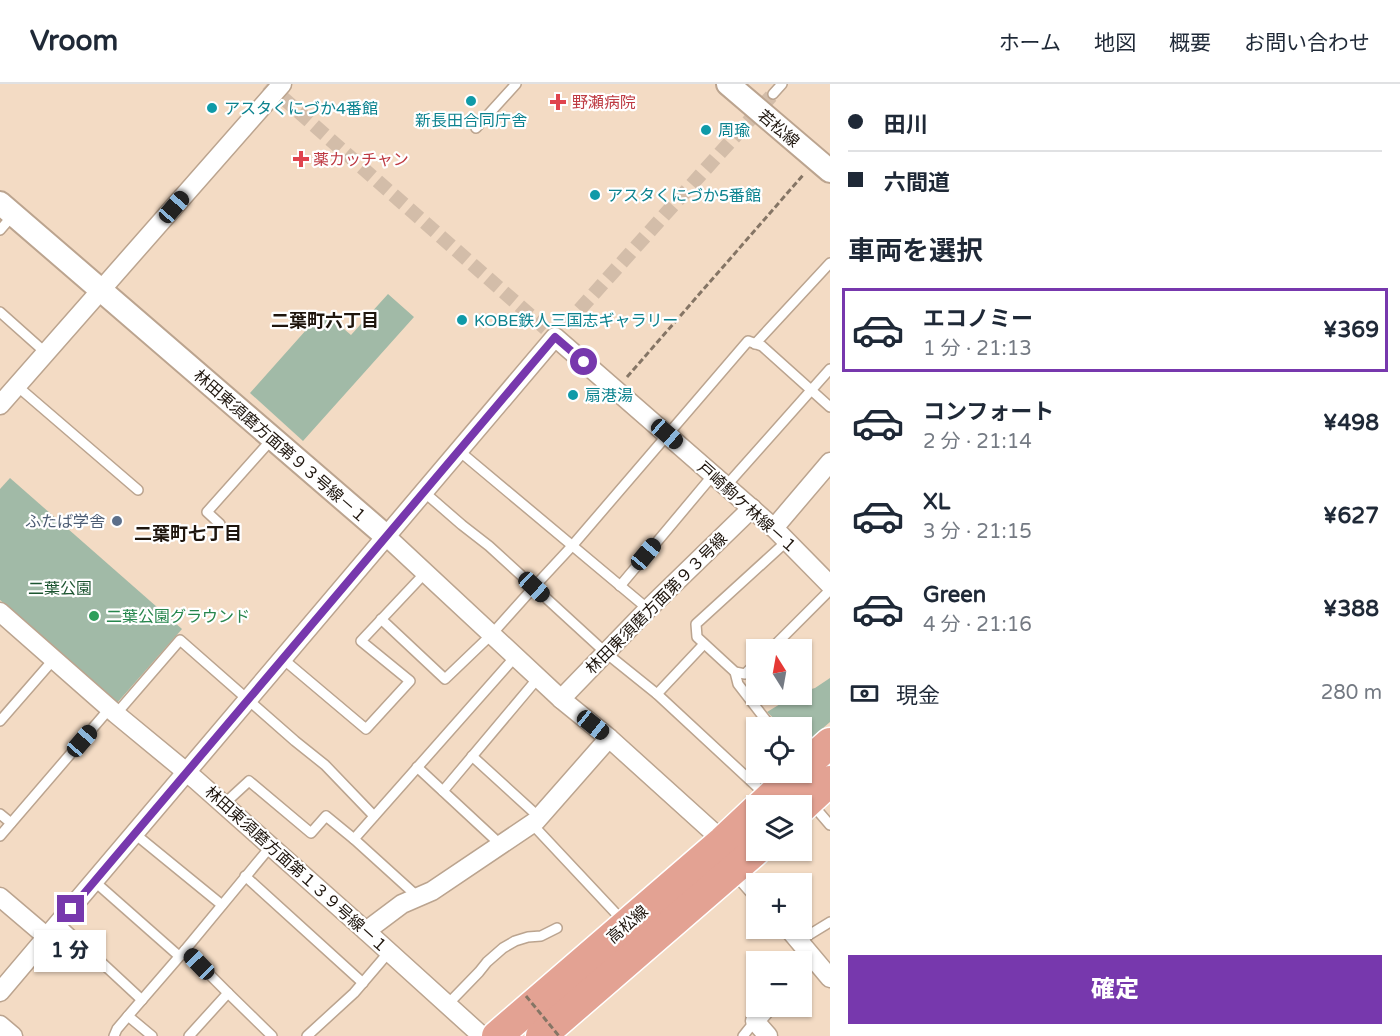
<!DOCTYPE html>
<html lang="ja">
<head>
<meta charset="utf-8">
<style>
	body { margin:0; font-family:"Varela Round","Noto Sans JP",sans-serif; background:#f6f6f7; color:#1f2937; height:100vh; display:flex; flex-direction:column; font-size:22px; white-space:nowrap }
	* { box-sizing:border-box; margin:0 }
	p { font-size:20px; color:#747a83 }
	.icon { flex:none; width:33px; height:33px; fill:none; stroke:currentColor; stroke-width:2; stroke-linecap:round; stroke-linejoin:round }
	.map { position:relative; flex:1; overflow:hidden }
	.side { display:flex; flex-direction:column; background:#fff; width:570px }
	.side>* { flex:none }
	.banner { display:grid; align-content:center; height:132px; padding:0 18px; background:#fff }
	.needle { width:39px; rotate:349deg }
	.tools { position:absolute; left:746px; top:555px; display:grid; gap:12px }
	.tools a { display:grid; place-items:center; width:66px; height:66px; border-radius:0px; background:#fff; box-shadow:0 2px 4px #0004; font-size:30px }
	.end { position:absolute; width:27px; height:27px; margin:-14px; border:8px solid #7738ad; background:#fff; box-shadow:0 0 0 3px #fff }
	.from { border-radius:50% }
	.bubble { position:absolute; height:42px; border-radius:0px; background:#fff; box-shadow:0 2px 4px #0004; font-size:20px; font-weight:800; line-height:42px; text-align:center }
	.car { position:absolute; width:18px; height:36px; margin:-18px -9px; border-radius:8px; box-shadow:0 0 4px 2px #0007; background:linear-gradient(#222 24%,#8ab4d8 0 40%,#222 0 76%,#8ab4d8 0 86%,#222 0) }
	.banner b { display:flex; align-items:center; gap:21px; height:57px; font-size:22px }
	.banner b+b { border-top:2px solid #e0e1e3 }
	.banner i { width:15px; height:15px; background:#1f2937 }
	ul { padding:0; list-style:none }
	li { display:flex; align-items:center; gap:18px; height:84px; margin:0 12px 9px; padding:0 6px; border:3px solid transparent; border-radius:0px }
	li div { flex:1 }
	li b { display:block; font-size:22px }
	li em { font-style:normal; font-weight:800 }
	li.on { border-color:#7738ad }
	li>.icon { width:54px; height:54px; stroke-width:1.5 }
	h2 { padding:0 18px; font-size:27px; line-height:72px }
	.pay { display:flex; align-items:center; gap:15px; height:66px; padding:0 18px; font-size:22px }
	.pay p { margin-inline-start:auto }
	.action { display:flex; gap:12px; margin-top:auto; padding:12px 18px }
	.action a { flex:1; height:69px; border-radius:0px; background:#7738ad; color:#fff; font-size:24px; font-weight:800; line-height:69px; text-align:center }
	header { display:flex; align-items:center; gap:36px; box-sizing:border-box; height:84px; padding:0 30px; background:#fff; border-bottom:2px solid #e0e1e3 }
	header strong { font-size:28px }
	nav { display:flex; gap:33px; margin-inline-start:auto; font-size:21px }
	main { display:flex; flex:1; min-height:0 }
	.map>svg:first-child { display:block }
	.green { fill:#a1baa7 }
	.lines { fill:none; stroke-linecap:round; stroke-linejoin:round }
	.pedestrian-tunnel { stroke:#d3bda9; stroke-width:14; stroke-dasharray:14 7; stroke-linecap:butt }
	.service-casing { stroke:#bba48f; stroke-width:12 }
	.minor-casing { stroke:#bba48f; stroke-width:21 }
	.tertiary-casing { stroke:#bba48f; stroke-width:26 }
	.primary-casing { stroke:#fff; stroke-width:33 }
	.path { stroke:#857565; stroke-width:3; stroke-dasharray:6 3; stroke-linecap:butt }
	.service { stroke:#fff; stroke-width:9 }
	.minor { stroke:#fff; stroke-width:18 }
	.tertiary { stroke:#fff; stroke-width:22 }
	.primary { stroke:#e3a293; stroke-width:30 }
	.path-bridge { stroke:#857565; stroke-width:3; stroke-dasharray:6 3; stroke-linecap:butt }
	.route { stroke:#7738ad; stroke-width:8 }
	.culture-dot { fill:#0f9aa8; stroke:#fff; stroke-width:2 }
	.health-dot { fill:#e0444e; stroke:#fff; stroke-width:2 }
	.service-dot { fill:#5c6f8a; stroke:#fff; stroke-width:2 }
	.leisure-dot { fill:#2e9e5b; stroke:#fff; stroke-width:2 }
	.labels { text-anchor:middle; stroke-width:4.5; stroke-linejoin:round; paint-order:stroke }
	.health-label { font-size:16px; fill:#be3a42; stroke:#fff; text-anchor:start }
	.culture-label { font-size:16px; fill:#0d838f; stroke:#fff; text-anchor:start }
	.street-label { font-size:16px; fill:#1e150d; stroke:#fff }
	.service-label { font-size:16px; fill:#4e5e75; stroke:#fff; text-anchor:end }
	.park-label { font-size:16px; fill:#1d5531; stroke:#fff }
	.leisure-label { font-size:16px; fill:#27864d; stroke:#fff; text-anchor:start }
	.neighbourhood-label { font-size:18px; font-weight:bold; fill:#1e150d; stroke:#fff }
</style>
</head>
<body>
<header>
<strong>Vroom</strong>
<nav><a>ホーム</a><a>地図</a><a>概要</a><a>お問い合わせ</a></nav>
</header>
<main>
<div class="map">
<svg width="830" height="952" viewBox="0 0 830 952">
	<rect width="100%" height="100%" fill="#f3dbc4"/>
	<g class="green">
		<path d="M388,210L414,233L303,357L250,309L323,227L351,251Z"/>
		<path d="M10,394L182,545L117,619L0,516V405Z"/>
		<path d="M830,594V638L802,662L801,644L783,643L767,628L795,611L801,610V608L815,604Z"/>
	</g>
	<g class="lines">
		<path class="pedestrian-tunnel" d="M267,0L555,253L773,10"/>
		<g class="service-casing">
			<g id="service">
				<path d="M773,10L782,0"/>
				<path d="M476,44L516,0"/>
				<path d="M0,146L13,131"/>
				<path d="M0,228L46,269"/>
				<path d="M755,260L830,179"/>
				<path d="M17,302L138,406"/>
				<path d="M458,366L648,525"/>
				<path d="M726,402L830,285"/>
				<path d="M220,440L207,428L273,354"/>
				<path d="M620,502L713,391"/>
				<path d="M381,535L445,595L491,551L534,503L489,462L462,441L424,408"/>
				<path d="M770,566L830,506"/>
				<path d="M283,575L366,645L410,597L361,557L425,489"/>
				<path d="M756,579L745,590L735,588L697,553L696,540L787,457"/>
				<path d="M735,588L738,600L772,644"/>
				<path d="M657,610L704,560"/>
				<path d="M116,630L180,556L295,657L325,681L374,732"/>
				<path d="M0,637L54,575"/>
				<path d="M472,672L540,734"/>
				<path d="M417,683L501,761"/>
				<path d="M443,707L538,594"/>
				<path d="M767,712L657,610L606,569L534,503L572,462L748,257L762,262L830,323"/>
				<path d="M224,720L249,697L311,749L326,732L354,755"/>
				<path d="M812,720L830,741"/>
				<path d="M0,730L11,739"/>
				<path d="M532,740L623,837"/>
				<path d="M135,750L222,821"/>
				<path d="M0,752L110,624"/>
				<path d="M245,792L363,899"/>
				<path d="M94,797L179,872"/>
				<path d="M418,813L354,755L515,573"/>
				<path d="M59,839L142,916"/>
				<path d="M799,857L830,838"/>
				<path d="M185,866L228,909"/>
				<path d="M447,921L479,888L487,878L503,864L515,857L528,853L541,852L557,844"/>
				<path d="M128,932L152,952"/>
				<path d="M114,952L117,945L128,932L185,866L271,762"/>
				<path d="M189,952L228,909L272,952"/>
				<path d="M307,952L354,909L389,868"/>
				<path d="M743,952L755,937"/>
			</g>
		</g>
		<g class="minor-casing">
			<g id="minor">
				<path d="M0,321L282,0"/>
				<path d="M774,444L830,378"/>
				<path d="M387,453L561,615L609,654L723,757L735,784L756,808"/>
				<path d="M0,528L116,630L196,696L366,847L482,952"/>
				<path d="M561,615L648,525L752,424"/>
				<path d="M0,813L47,853"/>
				<path d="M788,844L830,894"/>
				<path d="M366,847L402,820L432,807L536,737L609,654"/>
				<path d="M0,908L555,253L774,444L830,501"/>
				<path d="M0,941L13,952"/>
				<path d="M768,952L755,937L768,922"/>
			</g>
		</g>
		<g class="tertiary-casing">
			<g id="tertiary">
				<path d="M728,0L830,87"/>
				<path d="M0,119L387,453"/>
			</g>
		</g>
		<g class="primary-casing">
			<g id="primary">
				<path d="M801,685L830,659"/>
				<path d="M761,722L797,688"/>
				<path d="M801,724L830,697"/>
				<path d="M497,952L723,757L756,726"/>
				<path d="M541,952L756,766"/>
			</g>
		</g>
		<path class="path" d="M627,293L804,90"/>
		<use href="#service" class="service"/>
		<use href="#minor" class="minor"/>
		<use href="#tertiary" class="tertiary"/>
		<use href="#primary" class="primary"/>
		<path class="path-bridge" d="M526,912L559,952"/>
	</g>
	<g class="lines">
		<path class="route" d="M71,825L555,253L584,278"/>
	</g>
	<g class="culture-dot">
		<circle cx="471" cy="17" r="6"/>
		<circle cx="212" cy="24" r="6"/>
		<circle cx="706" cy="46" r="6"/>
		<circle cx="595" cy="111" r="6"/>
		<circle cx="462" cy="236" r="6"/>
		<circle cx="573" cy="311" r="6"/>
	</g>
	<g class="health-dot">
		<path d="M555 9h6v6h6v6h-6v6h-6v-6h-6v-6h6z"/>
		<path d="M298 66h6v6h6v6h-6v6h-6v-6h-6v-6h6z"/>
	</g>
	<circle class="service-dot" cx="117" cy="437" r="6"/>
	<circle class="leisure-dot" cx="94" cy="532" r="6"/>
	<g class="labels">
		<g class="health-label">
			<text x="572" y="24">野瀬病院</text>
			<text x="313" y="81">薬カッチャン</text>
		</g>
		<g class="culture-label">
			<text x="224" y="30">アスタくにづか4番館</text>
			<text x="471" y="42" text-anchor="middle">新長田合同庁舎</text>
			<text x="718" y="52">周瑜</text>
			<text x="607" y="117">アスタくにづか5番館</text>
			<text x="474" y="242">KOBE鉄人三国志ギャラリー</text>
			<text x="585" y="317">扇港湯</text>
		</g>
		<g class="street-label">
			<text transform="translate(779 44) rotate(40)" y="6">若松線</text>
			<text transform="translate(281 362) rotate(41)" y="6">林田東須磨方面第９３号線－１</text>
			<text transform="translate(748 423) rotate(42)" y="6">戸崎駒ケ林線－１</text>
			<text transform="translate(656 519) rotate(-45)" y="6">林田東須磨方面第９３号線</text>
			<text transform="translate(297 785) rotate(42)" y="6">林田東須磨方面第１３９号線－１</text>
			<text transform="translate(627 840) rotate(-41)" y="6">高松線</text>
		</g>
		<g class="service-label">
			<text x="105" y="443">ふたば学舎</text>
		</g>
		<g class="park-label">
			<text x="60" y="510">二葉公園</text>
		</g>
		<g class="leisure-label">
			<text x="106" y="538">二葉公園グラウンド</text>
		</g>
		<g class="neighbourhood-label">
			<text x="325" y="243">二葉町六丁目</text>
			<text x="188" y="456">二葉町七丁目</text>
		</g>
	</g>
</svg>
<div class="tools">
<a><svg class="needle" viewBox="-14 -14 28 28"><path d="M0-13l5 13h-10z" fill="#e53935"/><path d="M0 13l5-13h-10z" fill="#747a83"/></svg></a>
<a><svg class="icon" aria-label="locate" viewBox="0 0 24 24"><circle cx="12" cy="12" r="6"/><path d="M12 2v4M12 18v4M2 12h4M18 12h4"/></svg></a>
<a><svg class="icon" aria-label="layers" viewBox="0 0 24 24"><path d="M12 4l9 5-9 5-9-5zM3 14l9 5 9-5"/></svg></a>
<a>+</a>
<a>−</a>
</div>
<i class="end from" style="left:584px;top:278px"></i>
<i class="end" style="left:71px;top:825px"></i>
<div class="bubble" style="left:34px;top:846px;width:72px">1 分</div>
<i class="car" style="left:174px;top:123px;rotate:41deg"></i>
<i class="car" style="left:667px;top:350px;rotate:131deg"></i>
<i class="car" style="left:646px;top:470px;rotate:40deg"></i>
<i class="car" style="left:534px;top:503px;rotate:133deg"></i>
<i class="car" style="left:593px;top:641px;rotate:129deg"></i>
<i class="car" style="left:82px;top:657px;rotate:41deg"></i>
<i class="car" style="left:199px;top:880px;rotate:316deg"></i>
</div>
<section class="side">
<div class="banner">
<b><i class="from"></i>田川</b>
<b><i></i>六間道</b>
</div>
<h2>車両を選択</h2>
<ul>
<li class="on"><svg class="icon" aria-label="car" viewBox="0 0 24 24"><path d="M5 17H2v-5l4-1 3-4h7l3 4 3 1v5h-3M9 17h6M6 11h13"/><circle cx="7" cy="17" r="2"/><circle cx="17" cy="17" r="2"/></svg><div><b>エコノミー</b><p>1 分 · 21:13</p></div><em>¥369</em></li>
<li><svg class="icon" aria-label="car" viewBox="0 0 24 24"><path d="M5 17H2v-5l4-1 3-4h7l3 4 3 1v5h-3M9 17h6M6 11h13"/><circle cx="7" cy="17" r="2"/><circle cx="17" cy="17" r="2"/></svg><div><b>コンフォート</b><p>2 分 · 21:14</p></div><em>¥498</em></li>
<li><svg class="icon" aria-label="car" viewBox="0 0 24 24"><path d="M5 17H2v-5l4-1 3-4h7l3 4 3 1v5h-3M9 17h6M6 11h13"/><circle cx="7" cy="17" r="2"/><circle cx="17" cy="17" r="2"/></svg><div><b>XL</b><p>3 分 · 21:15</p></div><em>¥627</em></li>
<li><svg class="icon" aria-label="car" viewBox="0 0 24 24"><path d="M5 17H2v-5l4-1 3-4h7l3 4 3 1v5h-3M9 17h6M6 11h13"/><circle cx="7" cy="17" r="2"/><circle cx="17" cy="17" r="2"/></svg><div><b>Green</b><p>4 分 · 21:16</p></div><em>¥388</em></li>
</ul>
<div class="pay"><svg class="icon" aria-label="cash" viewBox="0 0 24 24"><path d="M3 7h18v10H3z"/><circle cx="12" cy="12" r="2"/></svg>現金<p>280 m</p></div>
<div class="action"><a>確定</a></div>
</section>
</main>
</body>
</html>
